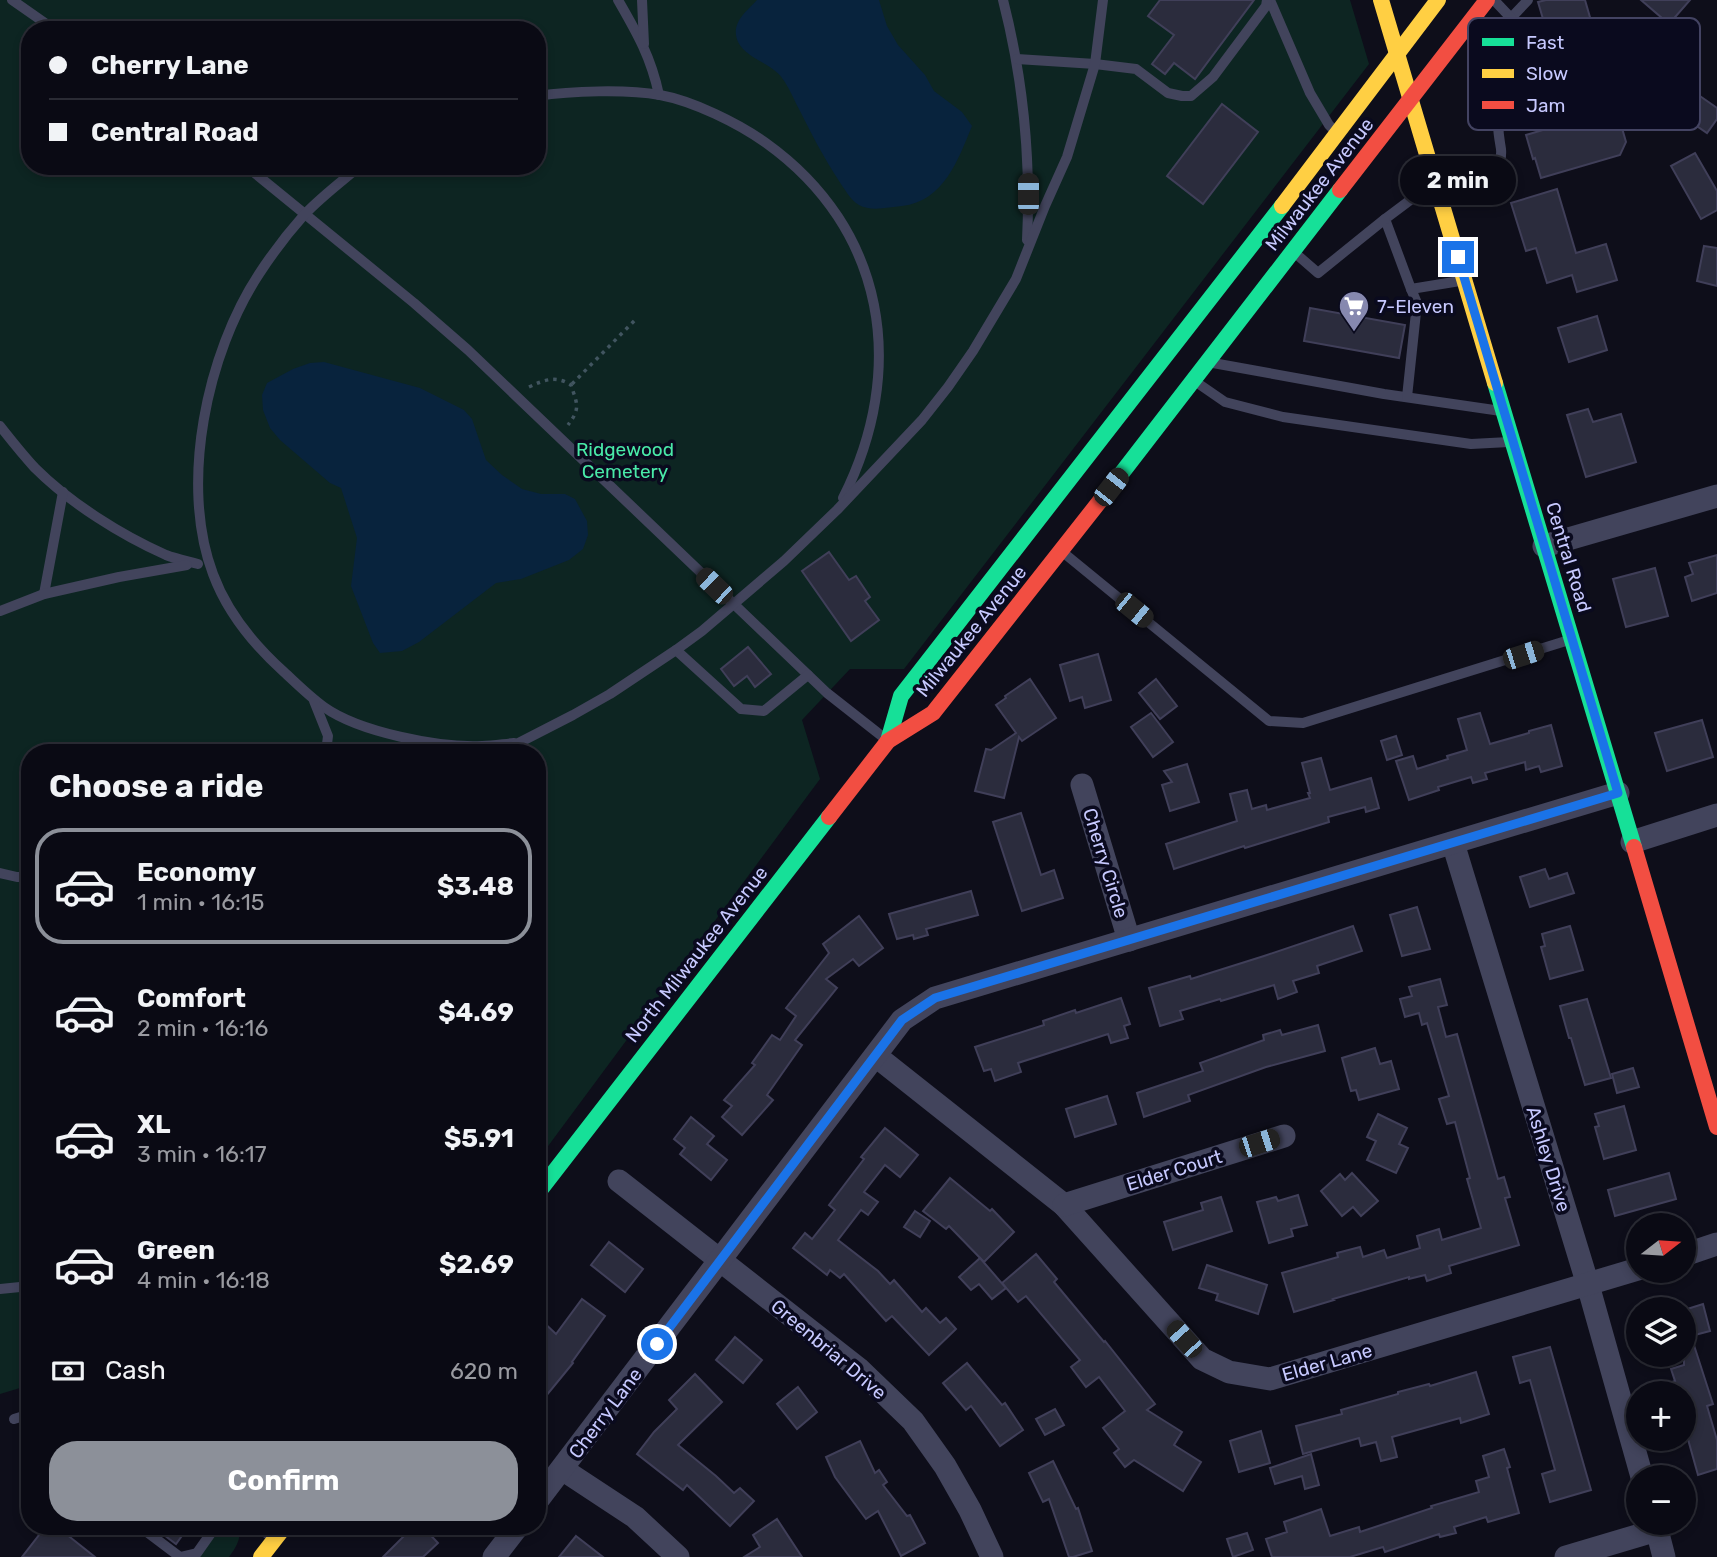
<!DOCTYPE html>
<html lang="en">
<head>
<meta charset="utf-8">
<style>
	body { margin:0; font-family:Rubik,sans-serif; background:#181822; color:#f1f3f6; height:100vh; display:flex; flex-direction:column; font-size:26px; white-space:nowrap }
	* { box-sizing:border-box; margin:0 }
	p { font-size:23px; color:#999aa0 }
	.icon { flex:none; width:38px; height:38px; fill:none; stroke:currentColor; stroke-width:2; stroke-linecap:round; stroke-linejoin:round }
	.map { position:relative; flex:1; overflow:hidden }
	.drawer { position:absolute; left:21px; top:744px; width:525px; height:791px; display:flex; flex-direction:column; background:#0a0a14; border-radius:28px; box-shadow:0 4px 10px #0003,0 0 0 2px #2a2b34 }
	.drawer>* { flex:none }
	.guide { position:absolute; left:21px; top:21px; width:525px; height:154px; border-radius:28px; box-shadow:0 4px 10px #0003,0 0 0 2px #2a2b34; display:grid; align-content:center; height:154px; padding:0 28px; background:#0a0a14 }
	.needle { width:46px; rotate:73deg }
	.controls { position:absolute; left:1626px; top:1213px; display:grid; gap:14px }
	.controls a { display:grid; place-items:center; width:70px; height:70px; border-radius:50%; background:#0a0a14; box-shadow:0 4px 10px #0003,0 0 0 2px #2a2b34; font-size:35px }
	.end { position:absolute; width:32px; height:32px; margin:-16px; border:9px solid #1a73e8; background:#fff; box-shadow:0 0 0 4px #fff }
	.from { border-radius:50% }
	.bubble { position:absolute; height:49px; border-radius:24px; background:#0a0a14; box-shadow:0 4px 10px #0003,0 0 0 2px #2a2b34; font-size:23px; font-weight:700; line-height:49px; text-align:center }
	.car { position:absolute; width:21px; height:42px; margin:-21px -10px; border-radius:9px; box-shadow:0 0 5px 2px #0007; background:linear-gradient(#222 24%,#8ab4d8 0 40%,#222 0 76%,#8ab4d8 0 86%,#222 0) }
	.guide b { display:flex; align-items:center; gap:24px; height:66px; font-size:26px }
	.guide b+b { border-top:2px solid #2a2b34 }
	.guide i { width:18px; height:18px; background:#f1f3f6 }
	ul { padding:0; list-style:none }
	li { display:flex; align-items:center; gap:21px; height:116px; margin:0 14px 10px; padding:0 14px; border:4px solid transparent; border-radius:28px }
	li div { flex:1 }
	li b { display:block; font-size:26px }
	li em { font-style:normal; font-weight:700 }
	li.current { border-color:#8c9099 }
	li>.icon { width:63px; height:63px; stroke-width:1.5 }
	h2 { padding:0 28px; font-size:32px; line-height:84px }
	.pay { display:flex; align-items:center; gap:18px; height:77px; padding:0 28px; font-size:26px }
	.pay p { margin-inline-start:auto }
	.primary-button { display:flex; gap:14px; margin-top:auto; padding:14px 28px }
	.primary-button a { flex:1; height:80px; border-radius:28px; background:#8c9099; color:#fff; font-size:28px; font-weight:700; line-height:80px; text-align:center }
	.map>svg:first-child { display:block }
	.green { fill:#0d2522; fill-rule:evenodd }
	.water { fill:#08233d }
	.building { fill:#2b2c3d; stroke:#403f59; stroke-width:2 }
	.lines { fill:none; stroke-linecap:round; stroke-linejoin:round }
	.path { stroke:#415560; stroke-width:3.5; stroke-dasharray:3.5 5; stroke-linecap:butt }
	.lane { stroke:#42445c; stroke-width:10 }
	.street { stroke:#42445c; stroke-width:23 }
	.fast { stroke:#16e098; stroke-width:16 }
	.slow { stroke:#ffcf43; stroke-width:16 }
	.jam { stroke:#f24e42; stroke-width:16 }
	.route { stroke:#1a73e8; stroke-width:9 }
	.labels { text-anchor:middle; stroke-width:7; stroke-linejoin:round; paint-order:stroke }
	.street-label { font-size:19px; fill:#c7c9ff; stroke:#0a0a1e }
	.poi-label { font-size:19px; fill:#c7c9ff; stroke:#0a0a1e; text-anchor:start }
	.park-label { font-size:19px; fill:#49e9a8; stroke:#0a0a1e }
	.key { fill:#0a0a1e; stroke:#434362; stroke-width:2 }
	.key-label { font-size:19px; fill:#c7c9ff }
</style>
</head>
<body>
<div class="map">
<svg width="1717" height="1557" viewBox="0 0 1717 1557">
	<rect width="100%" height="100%" fill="#0e0e1a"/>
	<g class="green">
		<path d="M0,0H1350L1369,64L904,669H850L802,720L820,779L537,1161V752H30V1385L0,1394ZM30,30H537V166H30Z"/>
		<path d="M225,1527C249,1527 237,1546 229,1557H198L220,1530Z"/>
	</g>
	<g class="water">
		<path d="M757,0H879L887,26L898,45L925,75L934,91L962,112L972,126C958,160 944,201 902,206C889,207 871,212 859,205C851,201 844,188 839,181C824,158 812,135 800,111C794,100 789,87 782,78C771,62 739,57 736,35C734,20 748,10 757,0Z"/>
		<path d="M324,362L420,388L464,410L472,419L486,460L502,475L522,489L541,494H565L575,499L587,521L588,535L583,549L569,560L521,579L496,583L419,642L402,651L380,653L373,643L351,586L357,538L341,488L330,483L280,440L270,428L263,410L262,395L267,383L293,369L310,363Z"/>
	</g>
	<g class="building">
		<path d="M1160,0H1254L1195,79L1174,63L1165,74L1152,64L1174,35L1148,16Z"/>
		<path d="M1546,0H1585L1626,142L1620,155L1541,178L1535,158L1533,159L1526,135L1560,125L1569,107L1538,2Z"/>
		<path d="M1641,0H1690L1669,24Z"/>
		<path d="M1687,87L1717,108V119L1707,133L1672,109Z"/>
		<path d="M1222,104L1258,132L1203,204L1167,176Z"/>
		<path d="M1695,153L1717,191V210L1701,219L1671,166Z"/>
		<path d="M1557,189L1576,253L1606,244L1617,280L1577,292L1572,275L1547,283L1536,248L1526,251L1511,203Z"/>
		<path d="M1704,246L1717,248V286L1697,281Z"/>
		<path d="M1310,308L1405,325L1399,358L1304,341Z"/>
		<path d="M1597,316L1607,350L1569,362L1558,328Z"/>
		<path d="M1588,409L1593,422L1621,414L1636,462L1586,477L1567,415Z"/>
		<path d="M829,552L849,580L856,576L870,597L865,601L879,620L851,641L802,571Z"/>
		<path d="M1717,555V593L1692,601L1685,577L1693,574L1689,563Z"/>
		<path d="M1655,568L1668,616L1626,627L1613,579Z"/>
		<path d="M748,647L771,674L755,687L747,676L734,686L721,669Z"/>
		<path d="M1098,654L1111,700L1085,708L1082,697L1070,701L1060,665Z"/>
		<path d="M1030,679L1056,718L1022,741L1019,737L1004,798L975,791L986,749L991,750L1016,733L996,705L1006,698L1005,696Z"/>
		<path d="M1156,679L1177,706L1160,719L1139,693Z"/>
		<path d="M1151,713L1173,742L1153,757L1131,727Z"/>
		<path d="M1480,713L1490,744L1529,733V731L1551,725L1562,766L1541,772L1539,766L1526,770L1525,762L1485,773L1487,779L1473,783L1471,777L1438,787L1439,790L1409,800L1396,761L1413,756L1417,769L1448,759L1447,756L1467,750L1458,719Z"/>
		<path d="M1702,720L1713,757L1667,771L1655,733Z"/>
		<path d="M1396,736L1402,755L1387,760L1381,741Z"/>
		<path d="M1321,758L1330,790L1371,778L1379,808L1366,812L1365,807L1328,817L1329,822L1245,848L1244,846L1174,869L1166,844L1237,821L1230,794L1247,790L1252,809L1266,805L1267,810L1310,798L1308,793H1310L1302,763Z"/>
		<path d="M1187,764L1199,802L1170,811L1162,785L1172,782L1164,771Z"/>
		<path d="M1021,813L1041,875L1054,870L1063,898L1022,911L993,822Z"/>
		<path d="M1545,869L1549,879L1567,873L1574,893L1530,907L1520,877Z"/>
		<path d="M971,891L978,915L926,929L928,935L914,939L913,935L897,939L889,914Z"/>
		<path d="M1417,907L1430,949L1402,956L1390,915Z"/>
		<path d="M859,916L883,948L859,966L853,959L826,979L837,988L795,1040L802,1045L767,1095L773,1100L742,1135L722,1117L732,1106L724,1100L755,1065L752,1063L772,1035L780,1040L796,1016L786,1008L829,953L823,944Z"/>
		<path d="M1353,926L1362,951L1317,966L1319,973L1293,981L1297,992L1278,999L1274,985L1221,1001L1220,999L1180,1011L1183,1019L1160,1026L1149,988L1190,976L1191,979L1264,956Z"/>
		<path d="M1570,926L1583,970L1550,979L1541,947L1545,946L1542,934Z"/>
		<path d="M1440,979L1447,1005L1438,1007L1446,1037L1457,1034L1498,1179L1504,1177L1510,1197L1505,1198L1519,1245L1449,1266L1451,1273L1427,1281L1425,1275L1409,1279V1277L1333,1299L1334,1300L1294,1312L1282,1273L1338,1257L1337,1253L1360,1247L1363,1257L1384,1250L1387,1258L1420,1248L1417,1236L1439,1229L1442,1240L1481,1228L1467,1179L1470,1178L1455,1122L1447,1124L1439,1099L1449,1096L1427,1023L1422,1025L1419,1013L1405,1017L1400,999L1412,996L1409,987Z"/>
		<path d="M1121,998L1130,1024L1124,1026L1128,1038L1111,1043L1108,1034L1018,1063L1021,1072L995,1081L991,1069L984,1071L975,1047L1044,1025L1043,1021L1075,1010L1076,1013Z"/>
		<path d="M1587,999L1611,1078L1585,1085L1571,1038H1569L1560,1006Z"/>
		<path d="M1318,1025L1325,1051L1266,1067L1188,1095L1190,1101L1144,1117L1137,1093L1203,1071L1200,1063L1264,1040L1263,1035L1280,1030L1282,1035Z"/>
		<path d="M1375,1048L1380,1064L1391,1061L1399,1089L1359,1100L1356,1090L1351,1091L1342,1058Z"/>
		<path d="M1633,1068L1639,1087L1617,1093L1612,1074Z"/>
		<path d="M1107,1096L1116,1124L1075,1137L1066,1109Z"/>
		<path d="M1624,1106L1636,1150L1604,1159L1595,1127L1599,1126L1595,1114Z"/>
		<path d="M1378,1114L1407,1128L1399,1144L1408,1148L1396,1173L1367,1160L1376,1141L1367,1137Z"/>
		<path d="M691,1117L714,1136L707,1144L727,1160L711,1180L680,1154L685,1148L674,1139Z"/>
		<path d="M885,1128L918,1155L900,1177L885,1165L864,1192L878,1202L868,1215L861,1210L838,1240L878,1271L890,1284L894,1280L922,1312L926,1308L940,1323L946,1318L956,1329L929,1355L892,1316L886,1321L844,1274L840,1278L830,1270L827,1275L793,1248L805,1233L812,1239L835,1210L829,1205L864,1159L861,1157Z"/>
		<path d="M1352,1173L1378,1201L1361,1216L1353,1207L1342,1216L1321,1191L1340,1174L1345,1180Z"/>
		<path d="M1669,1173L1676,1199L1615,1216L1608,1190Z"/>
		<path d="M950,1178L990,1211L992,1209L1014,1232L984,1262L949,1226L946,1229L923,1211Z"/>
		<path d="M1298,1195L1307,1225L1291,1229L1293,1236L1269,1243L1257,1202L1276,1197L1278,1201Z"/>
		<path d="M1221,1197L1232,1231L1173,1250L1164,1222L1203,1210L1201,1203Z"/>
		<path d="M915,1211L930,1221L920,1237L904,1227Z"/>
		<path d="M609,1242L643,1269L625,1292L591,1265Z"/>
		<path d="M1036,1254L1057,1279L1054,1282L1104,1342L1105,1341L1155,1404L1147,1410L1182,1432L1174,1445L1201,1462L1183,1491L1134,1460L1125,1467L1114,1453L1119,1449L1103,1428L1125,1411L1099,1377L1086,1387L1071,1367L1080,1360L1026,1296L1018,1302L1002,1283Z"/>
		<path d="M980,1258L1006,1288L992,1299L979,1284L971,1290L959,1277Z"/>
		<path d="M1207,1265L1267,1285L1258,1314L1216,1300L1218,1294L1199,1288Z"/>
		<path d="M582,1299L605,1316L572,1362L573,1363L537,1407V1316L556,1334Z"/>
		<path d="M1703,1304L1710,1331L1691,1336L1713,1404L1707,1406L1717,1440V1469L1698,1475L1684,1425V1393H1648L1647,1391L1675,1381L1671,1369L1684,1365V1310Z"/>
		<path d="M735,1337L762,1360L743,1383L716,1360Z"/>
		<path d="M1550,1347L1591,1490L1550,1502L1542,1474L1555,1470L1530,1380L1520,1383L1513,1357Z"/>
		<path d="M967,1363L1002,1405L1005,1403L1023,1430L1000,1446L971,1406L966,1410L943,1383Z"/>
		<path d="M1476,1372L1489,1414L1461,1423L1460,1418L1392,1437L1397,1457L1381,1461L1376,1442L1361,1446L1359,1438L1303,1454L1296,1426L1342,1414L1341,1410L1398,1394V1392L1429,1384L1430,1386Z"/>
		<path d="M695,1374L722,1402L678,1445L716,1476L734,1493L740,1488L754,1501L730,1526L687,1485L683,1490L637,1454L654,1432L677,1409L669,1400Z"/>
		<path d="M798,1387L817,1412L797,1429L777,1404Z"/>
		<path d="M1055,1409L1064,1425L1045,1435L1036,1419Z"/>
		<path d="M1261,1431L1270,1463L1239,1472L1230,1441Z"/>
		<path d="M860,1441L875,1473L879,1470L887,1482L883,1485L907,1516L910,1515L925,1543L901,1556L878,1511L866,1519L835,1477L826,1457Z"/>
		<path d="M1504,1449L1510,1467L1507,1468L1519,1513L1488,1522L1486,1517L1454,1527L1456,1533L1440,1537L1439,1534L1385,1552L1383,1547L1350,1557H1272L1266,1539L1287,1532L1284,1522L1321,1509L1330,1536L1359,1527L1360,1532L1432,1508L1431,1506L1479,1492L1476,1481L1489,1477L1483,1456Z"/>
		<path d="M1311,1454L1319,1485L1305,1489L1302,1476L1275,1484L1270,1468Z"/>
		<path d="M1053,1461L1076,1509L1078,1508L1092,1551L1073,1557H1069L1049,1499L1043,1502L1029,1473Z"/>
		<path d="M777,1519L802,1557H744L760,1547L753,1535Z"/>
		<path d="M46,1526H56L95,1557H22Z"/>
		<path d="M152,1526H189L176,1544Z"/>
		<path d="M414,1526H422L438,1543L423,1557H383Z"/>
		<path d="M1247,1533L1253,1550L1233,1557L1227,1539Z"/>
		<path d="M576,1536L603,1557H559Z"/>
	</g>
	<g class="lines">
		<g class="path">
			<path d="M572,384L637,318"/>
			<path d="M529,387C544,380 556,375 571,385C577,404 581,408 568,425"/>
		</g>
		<g class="lane">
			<path d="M12,0L55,30"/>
			<path d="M618,0C637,33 651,57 659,95"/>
			<path d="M642,0L644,44"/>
			<path d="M1003,0C1023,78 1031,160 1027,240"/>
			<path d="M1270,0L1310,93L1329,125L1333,129"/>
			<path d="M1511,18L1528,0"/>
			<path d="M1017,59L1095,64L1136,69L1168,93L1182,96H1191L1213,77L1266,6L1267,0"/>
			<path d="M537,96C571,91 626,89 660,95C693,101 738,123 766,143C886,229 908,369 843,498"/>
			<path d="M246,166L414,303L468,350L827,693L883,737"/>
			<path d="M360,166C341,182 321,197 304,215C288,233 272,254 259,274C207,353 179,484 213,574C227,612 254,645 284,672C297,684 310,697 324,707C359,732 439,748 482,746C493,746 503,744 514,743"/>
			<path d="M1433,183L1385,219L1411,289L1460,281"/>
			<path d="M1443,192C1466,185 1504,181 1501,149C1499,136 1497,129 1499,115L1528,102L1532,87L1511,18L1494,0"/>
			<path d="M1295,253L1318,273L1385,219"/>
			<path d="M1213,363L1384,394L1501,411"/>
			<path d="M1196,382L1225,402L1283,417L1471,444L1509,442"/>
			<path d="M1407,397L1417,303L1411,289"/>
			<path d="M0,426C11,440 23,455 35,468C70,503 121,535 166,555C176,559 187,561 198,564"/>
			<path d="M1065,554L1269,721L1303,723L1569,640"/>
			<path d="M44,594L63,492"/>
			<path d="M0,611L44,594L119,577L187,565"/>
			<path d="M676,650L741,709L764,711L808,675"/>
			<path d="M314,701L328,736L326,752"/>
			<path d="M501,752L573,715L610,694L676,650L702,631L784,561L837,510L922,420L948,387L973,351L1016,279L1045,206L1067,157L1095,64L1103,0"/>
			<path d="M0,873L17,877H30"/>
			<path d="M0,1289L30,1286"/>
			<path d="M14,1419L30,1414"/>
			<path d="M139,1526L180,1557L197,1553L216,1526"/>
			<path d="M258,1526L272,1538"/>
		</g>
		<g class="street">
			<path d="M1544,546L1717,496"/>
			<path d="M1082,785L1129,940"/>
			<path d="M1632,842L1717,815"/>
			<path d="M1453,843L1588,1285L1642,1477"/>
			<path d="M876,1056L1064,1205L1202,1359L1229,1372L1270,1379L1638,1269"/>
			<path d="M619,1181L859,1369L913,1421L945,1466L970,1510L992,1557"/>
			<path d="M1064,1205L1284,1136"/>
			<path d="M1684,1255L1717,1244"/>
			<path d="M562,1469L635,1517L678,1557"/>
			<path d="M537,1501L902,1020L935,998L1618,793"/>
			<path d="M1655,1522L1664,1557"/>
			<path d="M494,1557L518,1526"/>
			<path d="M1566,1557L1657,1530"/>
		</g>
		<g class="fast">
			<path d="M1495,383L1634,847"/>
			<path d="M1111,487L1340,190"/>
			<path d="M888,741L901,696L1282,206"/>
			<path d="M537,1194L829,817"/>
		</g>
		<g class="slow">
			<path d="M1381,0L1495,383"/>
			<path d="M1282,206L1438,0"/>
			<path d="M261,1557L285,1526"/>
		</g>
		<g class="jam">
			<path d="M1340,190L1487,0"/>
			<path d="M829,817L888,741L933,713L1111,487"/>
			<path d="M1634,847L1717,1127"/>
		</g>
	</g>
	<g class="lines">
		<path class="route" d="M657,1344L902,1020L935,998L1618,793L1458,257"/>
	</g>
	<defs>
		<g id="supermarket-pin" transform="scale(1.575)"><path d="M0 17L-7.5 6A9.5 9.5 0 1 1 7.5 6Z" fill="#8688af" stroke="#0a0a1e"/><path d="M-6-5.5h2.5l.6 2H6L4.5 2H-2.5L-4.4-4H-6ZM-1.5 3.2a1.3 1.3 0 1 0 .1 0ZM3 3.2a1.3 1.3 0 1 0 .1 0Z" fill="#fff"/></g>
	</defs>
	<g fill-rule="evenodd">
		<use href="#supermarket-pin" x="1354" y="306"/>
	</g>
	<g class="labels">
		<g class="street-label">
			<text transform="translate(1319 184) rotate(-52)" y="7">Milwaukee Avenue</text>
			<text transform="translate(1569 557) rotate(73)" y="7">Central Road</text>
			<text transform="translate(971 631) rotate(-51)" y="7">Milwaukee Avenue</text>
			<text transform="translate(1106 863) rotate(73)" y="7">Cherry Circle</text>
			<text transform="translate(696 954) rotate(-52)" y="7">North Milwaukee Avenue</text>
			<text transform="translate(1549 1159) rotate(73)" y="7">Ashley Drive</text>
			<text transform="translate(1174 1170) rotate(-17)" y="7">Elder Court</text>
			<text transform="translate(829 1349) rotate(40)" y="7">Greenbriar Drive</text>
			<text transform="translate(1327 1362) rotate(-16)" y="7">Elder Lane</text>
			<text transform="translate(605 1413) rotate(-53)" y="7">Cherry Lane</text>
		</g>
		<g class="poi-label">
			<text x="1377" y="313">7-Eleven</text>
		</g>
		<g class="park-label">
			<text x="625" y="456">Ridgewood<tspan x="625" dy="22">Cemetery</tspan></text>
		</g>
	</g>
	<rect x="1468" y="18" width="232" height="112" rx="10" class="key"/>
	<rect x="1482" y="38" width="32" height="8" fill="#16e098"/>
	<rect x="1482" y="69" width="32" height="9" fill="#ffcf43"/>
	<rect x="1482" y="101" width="32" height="8" fill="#f24e42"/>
	<g class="key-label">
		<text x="1526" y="49">Fast</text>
		<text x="1526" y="80">Slow</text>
		<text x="1526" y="112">Jam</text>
	</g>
</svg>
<div class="controls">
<a><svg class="needle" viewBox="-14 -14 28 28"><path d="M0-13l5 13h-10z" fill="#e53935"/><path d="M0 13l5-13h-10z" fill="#999aa0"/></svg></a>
<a><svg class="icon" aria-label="layers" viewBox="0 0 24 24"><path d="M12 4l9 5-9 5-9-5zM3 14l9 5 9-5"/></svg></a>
<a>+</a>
<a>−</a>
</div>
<i class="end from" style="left:657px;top:1344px"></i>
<i class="end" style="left:1458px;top:257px"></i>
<div class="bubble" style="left:1400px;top:156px;width:116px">2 min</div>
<i class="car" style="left:1028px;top:194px;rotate:0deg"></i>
<i class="car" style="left:1111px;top:487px;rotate:38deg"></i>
<i class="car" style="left:714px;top:586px;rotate:314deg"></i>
<i class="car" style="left:1134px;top:610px;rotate:129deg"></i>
<i class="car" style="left:1523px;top:655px;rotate:72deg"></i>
<i class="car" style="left:1259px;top:1143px;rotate:72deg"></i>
<i class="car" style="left:1184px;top:1339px;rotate:318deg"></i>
<div class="guide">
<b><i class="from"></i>Cherry Lane</b>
<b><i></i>Central Road</b>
</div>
<section class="drawer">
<h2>Choose a ride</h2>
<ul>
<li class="current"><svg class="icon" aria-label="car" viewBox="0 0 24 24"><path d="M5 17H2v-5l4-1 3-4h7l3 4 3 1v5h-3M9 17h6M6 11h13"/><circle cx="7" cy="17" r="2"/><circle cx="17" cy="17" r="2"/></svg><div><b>Economy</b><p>1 min · 16:15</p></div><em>$3.48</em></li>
<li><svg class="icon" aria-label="car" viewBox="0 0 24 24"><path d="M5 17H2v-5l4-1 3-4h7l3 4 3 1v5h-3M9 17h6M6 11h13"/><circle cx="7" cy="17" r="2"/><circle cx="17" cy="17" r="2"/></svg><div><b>Comfort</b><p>2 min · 16:16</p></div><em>$4.69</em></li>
<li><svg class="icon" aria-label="car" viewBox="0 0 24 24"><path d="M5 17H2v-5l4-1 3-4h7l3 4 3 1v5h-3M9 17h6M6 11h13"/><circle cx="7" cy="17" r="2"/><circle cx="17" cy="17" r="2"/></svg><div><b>XL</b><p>3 min · 16:17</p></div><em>$5.91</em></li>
<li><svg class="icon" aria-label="car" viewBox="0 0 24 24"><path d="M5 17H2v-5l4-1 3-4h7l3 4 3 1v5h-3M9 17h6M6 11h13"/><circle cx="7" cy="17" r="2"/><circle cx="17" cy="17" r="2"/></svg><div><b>Green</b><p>4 min · 16:18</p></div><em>$2.69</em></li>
</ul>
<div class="pay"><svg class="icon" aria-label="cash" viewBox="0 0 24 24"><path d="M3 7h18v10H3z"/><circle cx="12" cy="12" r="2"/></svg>Cash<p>620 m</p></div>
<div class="primary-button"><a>Confirm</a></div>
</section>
</div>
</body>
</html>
